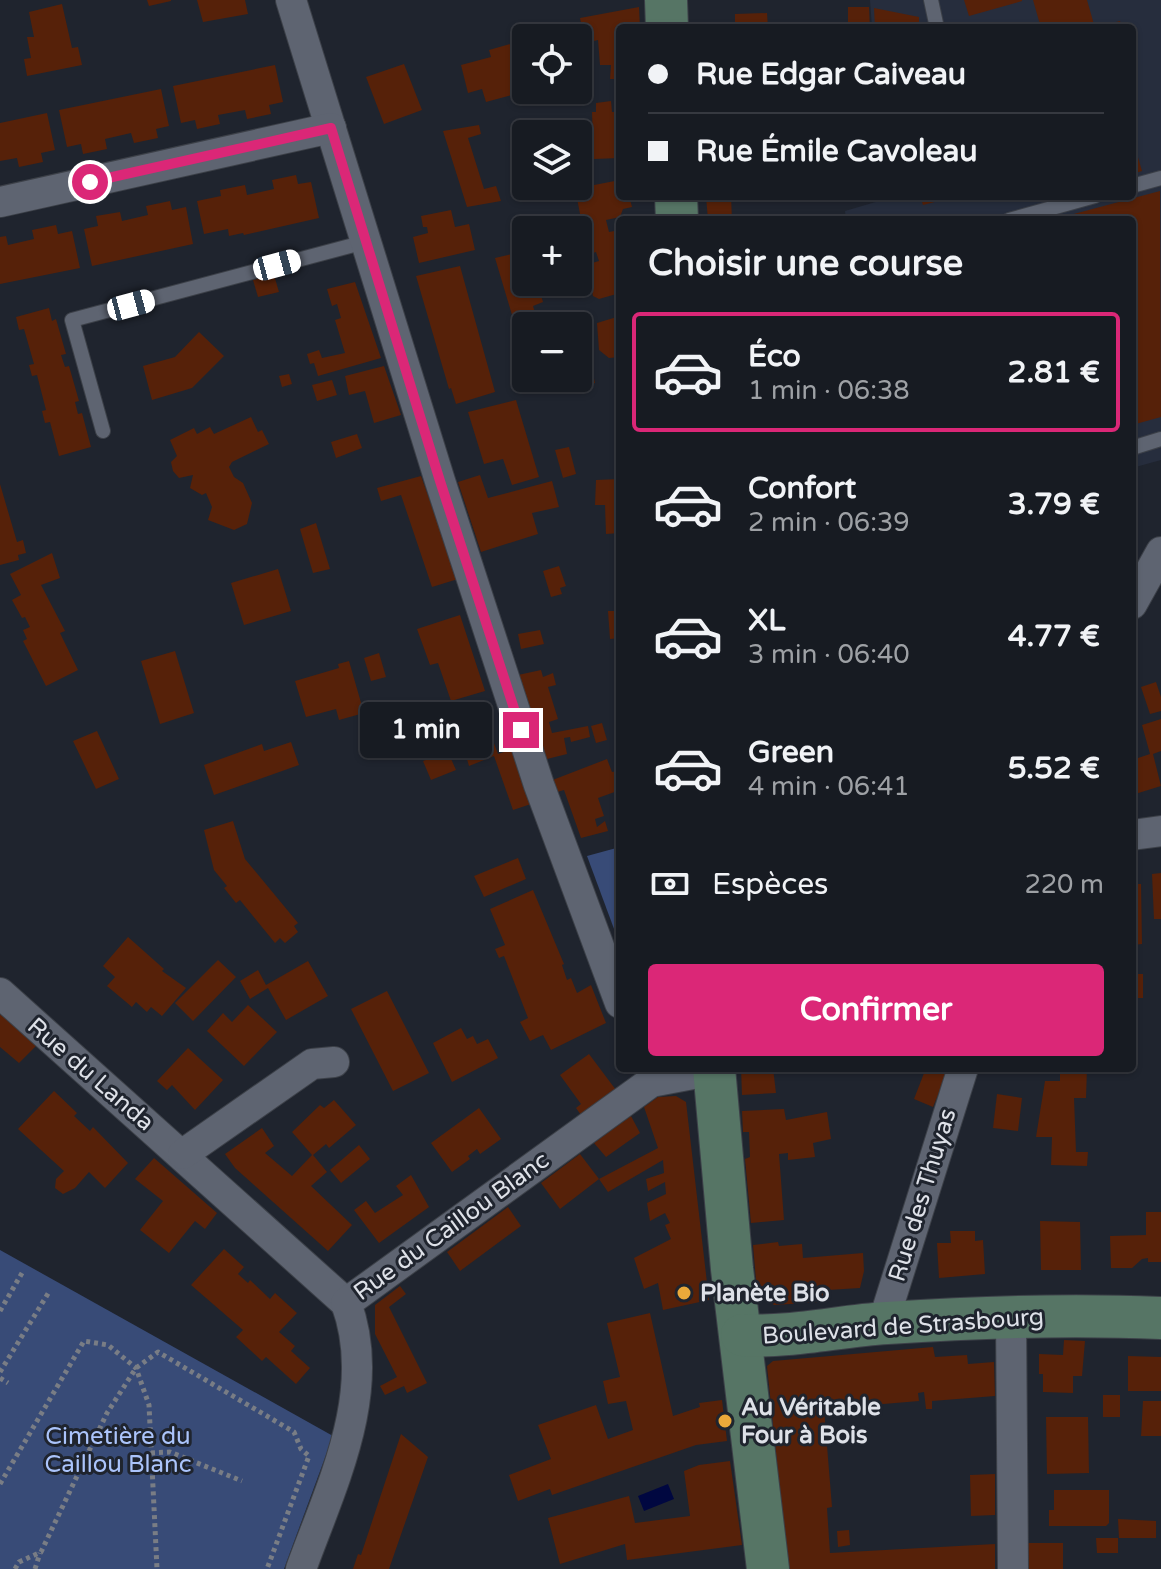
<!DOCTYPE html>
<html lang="fr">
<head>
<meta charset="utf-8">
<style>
	body { margin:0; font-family:"Varela Round",sans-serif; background:#20242a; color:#f1f3f6; height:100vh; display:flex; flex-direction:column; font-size:30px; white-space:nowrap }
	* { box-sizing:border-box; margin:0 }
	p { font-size:26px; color:#9ea1a5 }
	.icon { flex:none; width:44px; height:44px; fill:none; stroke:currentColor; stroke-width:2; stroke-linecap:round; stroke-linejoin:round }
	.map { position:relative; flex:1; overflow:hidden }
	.drawer { position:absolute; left:616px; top:216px; width:520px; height:856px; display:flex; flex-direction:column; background:#171b22; border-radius:8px; box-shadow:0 2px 6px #0004,0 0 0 2px #363940 }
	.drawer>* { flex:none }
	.guide { position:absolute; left:616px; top:24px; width:520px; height:176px; border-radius:8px; box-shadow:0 2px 6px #0004,0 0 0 2px #363940; display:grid; align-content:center; height:176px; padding:0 32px; background:#171b22 }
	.tools { position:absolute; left:512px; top:24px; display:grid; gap:16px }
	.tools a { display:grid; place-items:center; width:80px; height:80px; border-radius:8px; background:#171b22; box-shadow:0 2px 6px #0004,0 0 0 2px #363940; font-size:40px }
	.end { position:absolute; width:36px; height:36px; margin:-18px; border:10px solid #db2777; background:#fff; box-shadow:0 0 0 4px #fff }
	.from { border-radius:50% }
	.bubble { position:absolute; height:56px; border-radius:8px; background:#171b22; box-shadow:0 2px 6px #0004,0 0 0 2px #363940; font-size:26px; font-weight:700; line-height:56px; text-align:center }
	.car { position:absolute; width:24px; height:48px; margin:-24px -12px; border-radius:10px; box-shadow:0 0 6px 2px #0007; background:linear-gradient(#fff 24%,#345 0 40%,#fff 0 76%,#345 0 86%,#fff 0) }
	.guide b { display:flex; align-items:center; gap:28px; height:76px; font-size:30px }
	.guide b+b { border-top:2px solid #363940 }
	.guide i { width:20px; height:20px; background:#f1f3f6 }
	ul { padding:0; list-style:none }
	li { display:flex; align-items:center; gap:24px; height:120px; margin:0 16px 12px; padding:0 16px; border:4px solid transparent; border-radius:8px }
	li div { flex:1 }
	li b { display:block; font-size:30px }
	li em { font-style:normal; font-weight:700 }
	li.current { border-color:#db2777 }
	li>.icon { width:72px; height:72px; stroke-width:1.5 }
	h2 { padding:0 32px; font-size:36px; line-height:96px }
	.pay { display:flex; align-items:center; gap:20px; height:88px; padding:0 32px; font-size:30px }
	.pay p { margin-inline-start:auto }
	.cta { display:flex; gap:16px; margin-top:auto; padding:16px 32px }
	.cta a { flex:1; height:92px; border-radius:8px; background:#db2777; color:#fff; font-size:32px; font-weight:700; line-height:92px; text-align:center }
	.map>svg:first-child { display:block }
	.built { fill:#262d3d }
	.green { fill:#384b77 }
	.water { fill:#000740 }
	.building { fill:#562109 }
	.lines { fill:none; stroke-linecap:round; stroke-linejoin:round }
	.lane-casing { stroke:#3c4048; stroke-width:16 }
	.street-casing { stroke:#3c4048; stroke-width:32 }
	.secondary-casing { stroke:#3c4048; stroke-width:44 }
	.path { stroke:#797d85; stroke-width:5; stroke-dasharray:4 4; stroke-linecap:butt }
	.lane { stroke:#5e6471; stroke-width:14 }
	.street { stroke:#5e6471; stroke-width:30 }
	.secondary { stroke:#567565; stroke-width:42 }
	.route { stroke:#db2777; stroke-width:10 }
	.poi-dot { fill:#eba93a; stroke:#1f242e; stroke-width:3 }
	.labels { text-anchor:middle; stroke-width:6; stroke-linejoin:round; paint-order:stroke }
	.street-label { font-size:24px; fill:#dee1e8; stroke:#1f242e }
	.poi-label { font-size:24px; font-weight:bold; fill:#dee1e8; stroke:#1f242e; text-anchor:start }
	.park-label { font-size:24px; fill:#abc4fb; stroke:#1f242e }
</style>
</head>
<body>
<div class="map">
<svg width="1161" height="1569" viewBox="0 0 1161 1569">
	<rect width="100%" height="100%" fill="#1f242e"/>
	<path class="built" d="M870,0H1161V460L1132,468V220H846L845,211L896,196H1132V28H872Z"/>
	<g class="green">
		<path d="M620,847V945L587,856Z"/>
		<path d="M0,1250L333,1436L284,1569H0Z"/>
	</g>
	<path class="water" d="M668,1484L674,1499L644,1511L638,1496Z"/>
	<g class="building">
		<path d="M147,0H171V1L149,6Z"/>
		<path d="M197,0H245L248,14L203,22Z"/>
		<path d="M964,0H1022V1L969,16Z"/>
		<path d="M1033,0H1087L1095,28H1041Z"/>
		<path d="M62,4L72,48L78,47L82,65L27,76L24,59L31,58L27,37H34L29,12Z"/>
		<path d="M639,7L640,28H620V79H610L611,65H600L598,40L585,43L580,18Z"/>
		<path d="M848,7H869L870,28H848Z"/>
		<path d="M874,8L919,17V28H875Z"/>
		<path d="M767,13L768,28H735V14Z"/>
		<path d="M1120,21L1122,28H1097V27Z"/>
		<path d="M548,24L550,37L533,38L531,27Z"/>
		<path d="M521,41L524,52H526V91L486,102L482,89L468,93L461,65L491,57L489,50Z"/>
		<path d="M404,64L422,110L384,124L366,77Z"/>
		<path d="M275,65L283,102L269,105L271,114L247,119L245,110L218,115L220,124L197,129L195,120L181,123L173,86Z"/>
		<path d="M161,89L169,126L156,129L158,138L134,143L131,133L105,139L107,149L83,154L81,144L67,147L59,110Z"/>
		<path d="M611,101L612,112H620V158L594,159L588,167L589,186L620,180V196H629L632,207L623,209L620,217L606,220L609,232L620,230V293L599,299L593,296L588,270L594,269L592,263L599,261L596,252L590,254L587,237L578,239V230H548L546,221L569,216L571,222L581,219L575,188L566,189V186H578V163L593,142L592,112H596V103Z"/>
		<path d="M47,113L55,150L41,153L43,162L19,167L17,158L0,161V123Z"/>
		<path d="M479,125L481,134L468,138L484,189L496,186L501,201L467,207L443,131Z"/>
		<path d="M1132,137L1142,171L1132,174Z"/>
		<path d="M296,175L298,184L311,182L319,218L244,235L243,233L229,236L228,229L204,234L197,201L221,196L220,190L245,185L247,195L274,189L272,180Z"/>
		<path d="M1160,191L1161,417L1132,425V220L1055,219Z"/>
		<path d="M706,196H731L732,220H708Z"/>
		<path d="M920,196H954V197L923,205Z"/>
		<path d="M170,201L172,210L186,207L193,244L92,266L84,229L98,226L96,216L120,212L122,221L148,215L146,206Z"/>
		<path d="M451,210L455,227L469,224L475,250L419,263L413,237L428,233L427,227H423L421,216Z"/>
		<path d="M56,225L58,234L72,231L80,268L0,284V237L6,236L8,245L34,239L32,230Z"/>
		<path d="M516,253L527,288L538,285L543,302L533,306L539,326H526V343L521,345L495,258Z"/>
		<path d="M460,266L495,392L456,404L451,388L449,389L416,276Z"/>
		<path d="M274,275L279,292L258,297L253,280Z"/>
		<path d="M355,282L381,358L318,376L314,363L310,364L307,354L319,350L322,358L345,353L335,320L341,318L337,304L332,306L327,289Z"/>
		<path d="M49,308L52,321L56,319L66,354L61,355L65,367L69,366L79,401L75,402L78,414L82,413L91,447L59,456L50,422L45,423L42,411L46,410L37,375L32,376L29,365L34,364L24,329L19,330L16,317Z"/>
		<path d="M620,316V357L609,358L599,350L597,323Z"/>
		<path d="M199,332L224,356L192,388L152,400L143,366L175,357Z"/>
		<path d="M590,361L595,383L545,393L540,378H578V363Z"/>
		<path d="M384,366L401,415L374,423L365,391L349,395L345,376Z"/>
		<path d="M289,374L292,384L282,387L279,376Z"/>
		<path d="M332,380L337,395L317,401L312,385Z"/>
		<path d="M516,400L539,477L512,485L503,459L484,464L468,412Z"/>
		<path d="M251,417L258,432L262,430L269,444L232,462L229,467L234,477L243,483L252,503L247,524L234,530L208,520L212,507L206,493L202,495L190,488L193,475L179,478L173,471L171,462L177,456L170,440L194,428L197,434L210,427L214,434Z"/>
		<path d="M357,434L362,448L336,458L331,442Z"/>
		<path d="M569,447L576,474L563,478L555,450Z"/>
		<path d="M480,475L488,498L552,481L559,507L532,513L538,534L481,552L458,482Z"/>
		<path d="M421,476L458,579L432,587L401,495L381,501L377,488Z"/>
		<path d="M620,479V533L606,534L605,505H595L596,480Z"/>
		<path d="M0,484L17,542L23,540L26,553L18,555L19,560L0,565Z"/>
		<path d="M316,523L330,569L313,573L300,529Z"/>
		<path d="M52,553L60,578L41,585L65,631L60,633L78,670L46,686L23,641L27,639L23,630L30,627L25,617L22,618L12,600L21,595L10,574Z"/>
		<path d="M616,562H620V592H618Z"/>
		<path d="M559,566L566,586L560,588L562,594L551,597L543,571Z"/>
		<path d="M278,569L291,611L244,625L231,583Z"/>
		<path d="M608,611H620V638L610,639Z"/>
		<path d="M460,615L485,691L451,701L438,663L430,665L417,629Z"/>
		<path d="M540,630L544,644L521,649L518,634Z"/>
		<path d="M175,651L194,713L160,724L141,661Z"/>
		<path d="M379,653L386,677L371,681L364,658Z"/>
		<path d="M349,661L364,713L339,720L336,709L306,717L295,681L339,668L338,664Z"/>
		<path d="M541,670L543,677L553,673L556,685L548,687L558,719L549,722L552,733L588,726L590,737L571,742L570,737L564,738L567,754L543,760L518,675Z"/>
		<path d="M1156,682L1161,697V711L1150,714L1141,687Z"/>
		<path d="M480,706L498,754L513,749L534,803L513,810L494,756L469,766L465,752L455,755L449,737L457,733L452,716Z"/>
		<path d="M403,719L407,732L388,738L384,723Z"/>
		<path d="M1161,719V751L1153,754L1161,786L1132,795V753L1135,759L1150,754L1142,725Z"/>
		<path d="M602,723L607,740L596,743L591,726Z"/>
		<path d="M97,731L119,779L96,789L73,741Z"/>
		<path d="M291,742L299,765L214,795L204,765L262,744L264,751Z"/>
		<path d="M448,752L456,770L431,780L423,761Z"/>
		<path d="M620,757V790L598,798L604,816L595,819L597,827L605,821L608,831L581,838L564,790L554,793L550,781L607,759L612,772L618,771L614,758Z"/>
		<path d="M233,821L245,859L298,923L294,926L298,932L285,943L280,938L275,943L240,900L236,903L224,888L227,886L214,870L204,830Z"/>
		<path d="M518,858L526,879L484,897L474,876Z"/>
		<path d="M1161,873V919H1154L1152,874Z"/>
		<path d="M1132,884H1141L1142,944L1132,945Z"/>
		<path d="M533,890L564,964L562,965L567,980L571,978L577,993L591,985L606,1023L551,1050L543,1035L530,1041L520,1022L528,1018L504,956L499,958L495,949L505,945L490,909Z"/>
		<path d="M128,937L164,969L162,971L186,988L162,1016L151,1007L147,1012L136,1002L132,1007L107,986L115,977L103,966Z"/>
		<path d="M218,960L236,977L193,1021L175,1003Z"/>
		<path d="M308,961L328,996L286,1020L268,988L250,999L240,981L258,970L266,985Z"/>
		<rect x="1132" y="974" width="11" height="24"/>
		<path d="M387,991L429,1073L393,1091L351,1009Z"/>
		<path d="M248,1005L277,1032L244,1066L207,1031L223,1013L232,1022Z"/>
		<path d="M0,1014L37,1045L19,1063L0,1047Z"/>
		<path d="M461,1028L467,1039L473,1036L477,1044L488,1039L498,1058L452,1082L433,1043Z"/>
		<path d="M188,1048L223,1080L195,1110L172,1085L167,1090L157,1081Z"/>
		<path d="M589,1054L616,1090L581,1115L576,1108L581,1104L560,1075Z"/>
		<path d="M741,1068H773L776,1093L742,1095Z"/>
		<path d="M926,1068H949L933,1107L914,1099Z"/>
		<path d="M1060,1068H1087L1086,1098H1074L1076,1152H1088L1087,1166L1051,1165L1052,1137H1036L1045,1081H1060Z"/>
		<path d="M54,1091L77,1113L74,1116L90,1131L93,1127L128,1163L105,1188L89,1172L75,1188L63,1194L55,1188L56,1179L64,1171L18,1129Z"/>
		<path d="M997,1094L1022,1098L1018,1131L993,1128Z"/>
		<path d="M676,1096L686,1102L709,1300L663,1310L658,1283L644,1289L634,1258L671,1239L665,1225L670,1223L665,1213L650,1221L647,1203L666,1194L665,1182L648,1191L646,1179L664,1173L663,1160L608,1192L599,1179L658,1148L644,1107L658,1097Z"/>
		<path d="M334,1100L356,1125L329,1148L326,1144L313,1155L327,1172L311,1186L352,1225L328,1251L235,1168L225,1154L262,1128L274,1146L265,1153L292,1176L312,1155L292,1132L320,1105L324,1108Z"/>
		<path d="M479,1108L501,1139L480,1154L477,1149L468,1156L470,1159L452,1172L431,1143Z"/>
		<path d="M784,1109L786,1120L827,1112L831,1139L813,1143L815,1157L788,1160V1153L779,1154L784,1220L751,1223L745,1159L750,1157L749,1132H743L742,1111Z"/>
		<path d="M631,1116L640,1133L606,1157L594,1143Z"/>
		<path d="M359,1145L370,1159L341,1183L330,1170Z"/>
		<path d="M580,1154L599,1179L560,1209L541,1183Z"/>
		<path d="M154,1158L217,1213L205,1229L195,1221L169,1253L140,1230L163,1201L135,1179Z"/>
		<path d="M411,1175L429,1207L379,1243L354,1210L366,1201L375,1213L403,1195L396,1186Z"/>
		<path d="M508,1207L521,1226L460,1271L447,1252Z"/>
		<path d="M1146,1212H1161V1262H1148V1258L1142,1259L1132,1268H1111L1110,1236L1146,1235Z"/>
		<path d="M1040,1221L1080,1222L1081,1270H1041Z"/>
		<path d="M950,1231H975V1241L983,1240L985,1274L939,1278L937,1243H951Z"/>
		<path d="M778,1242L779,1246L802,1244L803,1258L863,1253L864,1271L860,1288L828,1290L829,1297L823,1302L774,1305L757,1292L753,1245Z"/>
		<path d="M224,1249L244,1267L238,1274L248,1283L250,1280L270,1299L275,1293L297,1313L279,1332L295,1346L291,1351L310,1368L296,1384L266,1357L262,1361L236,1337L243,1330L191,1285Z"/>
		<path d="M400,1286L406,1294L389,1307L427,1383L407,1393L404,1386L385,1395L380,1386L397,1377L375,1334V1305Z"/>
		<path d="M650,1313L673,1416L700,1407L699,1403L722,1400L727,1441L696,1445L552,1495L550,1489L518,1501L509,1475L551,1459L538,1425L596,1405L608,1439L633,1430L626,1401L608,1404L603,1381L620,1377L607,1323Z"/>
		<path d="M1064,1340L1085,1341L1082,1376H1073V1393L1043,1392V1374H1039V1354L1063,1355Z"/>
		<path d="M933,1347L935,1357L967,1355L968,1364L994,1362L995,1396L932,1401V1409H926L924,1392L918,1393L919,1401L824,1409L832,1507L827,1508L830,1553L995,1544V1569H788L767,1366L773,1361Z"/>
		<path d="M1128,1356L1161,1357V1391H1128Z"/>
		<rect x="1103" y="1395" width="17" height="22"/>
		<path d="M1143,1401H1161V1436H1141Z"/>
		<path d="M1046,1417H1088L1089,1473L1047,1474Z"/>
		<path d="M401,1434L428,1457L389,1569H353L358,1554L361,1555Z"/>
		<path d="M730,1461L742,1545L627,1560L625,1544L560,1564L548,1518L629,1496L635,1523L690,1516L684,1471L699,1465Z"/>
		<path d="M995,1474V1515L971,1516L970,1475Z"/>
		<path d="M1054,1490H1109V1523L1106,1526H1049V1510H1054Z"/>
		<path d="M1118,1519L1156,1521V1538H1119Z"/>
		<path d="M849,1530L850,1545L838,1547L837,1531Z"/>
		<path d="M1096,1538H1118V1553H1097Z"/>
		<path d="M1027,1543H1063V1569H1028Z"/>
	</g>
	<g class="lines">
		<g class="lane-casing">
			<g id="lane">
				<path d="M931,0L937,28"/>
				<path d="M1132,186L1161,178"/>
				<path d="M1009,220L1095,196"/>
				<path d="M103,431L72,320L365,242"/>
				<path d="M1132,448L1161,439"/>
			</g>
		</g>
		<g class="street-casing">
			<g id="street">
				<path d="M291,0L440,481L539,785L620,1003"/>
				<path d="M0,202L331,128"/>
				<path d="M1132,604L1161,552"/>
				<path d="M1132,835L1161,831"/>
				<path d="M0,993L346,1303"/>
				<path d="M183,1154L312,1064L334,1062"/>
				<path d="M1011,1317L1013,1569"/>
				<path d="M883,1323L963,1068"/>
				<path d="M301,1569C331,1486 379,1391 346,1303L651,1082L714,1070"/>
			</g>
		</g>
		<g class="secondary-casing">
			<g id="secondary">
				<path d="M666,0L667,28"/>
				<path d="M676,196L677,220"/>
				<path d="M714,1068L732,1269L768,1569"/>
				<path d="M742,1335C791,1338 838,1326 887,1323C978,1317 1070,1314 1161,1318"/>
			</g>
		</g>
		<g class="path">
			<path d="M0,1311L22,1273"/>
			<path d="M0,1372L49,1292"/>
			<path d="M0,1378L8,1383"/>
			<path d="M151,1453L170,1452L242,1481"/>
			<path d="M0,1484L84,1341L108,1345L136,1368L149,1405L157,1569"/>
			<path d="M15,1569L19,1562L41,1552L107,1413L136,1368L158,1352L294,1432L301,1449L309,1456L267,1569"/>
			<path d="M35,1569L40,1553"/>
		</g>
		<use href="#lane" class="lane"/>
		<use href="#street" class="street"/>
		<use href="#secondary" class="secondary"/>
	</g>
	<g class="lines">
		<path class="route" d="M90,182L331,128L440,481L521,730"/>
	</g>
	<g class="poi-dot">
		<circle cx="684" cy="1293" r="8"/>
		<circle cx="725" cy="1421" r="8"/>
	</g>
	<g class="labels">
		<g class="street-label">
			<text transform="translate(91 1074) rotate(41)" y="8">Rue du Landa</text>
			<text transform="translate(922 1195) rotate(-73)" y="8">Rue des Thuyas</text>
			<text transform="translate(451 1226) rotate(-36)" y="8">Rue du Caillou Blanc</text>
			<text transform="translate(903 1326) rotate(-4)" y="8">Boulevard de Strasbourg</text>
		</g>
		<g class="poi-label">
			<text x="700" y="1301">Planète Bio</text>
			<text x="741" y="1415">Au Véritable<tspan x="741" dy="28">Four à Bois</tspan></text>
		</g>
		<g class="park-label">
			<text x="118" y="1444">Cimetière du<tspan x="118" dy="28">Caillou Blanc</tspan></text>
		</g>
	</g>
</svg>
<div class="tools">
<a><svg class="icon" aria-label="locate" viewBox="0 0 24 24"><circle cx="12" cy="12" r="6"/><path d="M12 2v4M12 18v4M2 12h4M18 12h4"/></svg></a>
<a><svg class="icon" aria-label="layers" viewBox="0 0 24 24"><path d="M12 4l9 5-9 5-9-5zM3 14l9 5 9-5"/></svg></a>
<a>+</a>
<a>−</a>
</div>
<i class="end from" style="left:90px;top:182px"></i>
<i class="end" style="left:521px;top:730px"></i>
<div class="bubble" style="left:360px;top:702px;width:132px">1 min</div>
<i class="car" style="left:277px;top:265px;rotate:75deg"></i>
<i class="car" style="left:131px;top:305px;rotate:75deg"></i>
<div class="guide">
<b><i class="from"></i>Rue Edgar Caiveau</b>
<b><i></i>Rue Émile Cavoleau</b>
</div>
<section class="drawer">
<h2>Choisir une course</h2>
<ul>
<li class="current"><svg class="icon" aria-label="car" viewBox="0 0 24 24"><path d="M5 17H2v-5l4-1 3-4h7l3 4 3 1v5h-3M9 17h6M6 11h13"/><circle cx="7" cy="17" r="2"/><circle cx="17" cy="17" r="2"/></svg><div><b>Éco</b><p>1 min · 06:38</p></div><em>2.81 €</em></li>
<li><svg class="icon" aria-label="car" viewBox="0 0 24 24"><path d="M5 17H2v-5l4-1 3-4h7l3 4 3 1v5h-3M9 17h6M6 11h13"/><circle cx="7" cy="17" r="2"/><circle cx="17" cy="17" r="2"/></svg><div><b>Confort</b><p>2 min · 06:39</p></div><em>3.79 €</em></li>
<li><svg class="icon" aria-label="car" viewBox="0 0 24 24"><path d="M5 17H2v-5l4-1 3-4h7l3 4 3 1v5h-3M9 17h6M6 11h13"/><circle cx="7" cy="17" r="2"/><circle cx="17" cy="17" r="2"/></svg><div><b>XL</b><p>3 min · 06:40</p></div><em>4.77 €</em></li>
<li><svg class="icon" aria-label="car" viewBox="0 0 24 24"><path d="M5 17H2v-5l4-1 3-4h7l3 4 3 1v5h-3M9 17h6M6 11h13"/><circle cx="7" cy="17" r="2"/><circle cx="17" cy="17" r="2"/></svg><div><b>Green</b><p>4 min · 06:41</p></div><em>5.52 €</em></li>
</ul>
<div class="pay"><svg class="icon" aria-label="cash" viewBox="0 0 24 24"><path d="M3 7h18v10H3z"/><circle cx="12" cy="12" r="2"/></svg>Espèces<p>220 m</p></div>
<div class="cta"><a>Confirmer</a></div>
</section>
</div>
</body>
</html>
